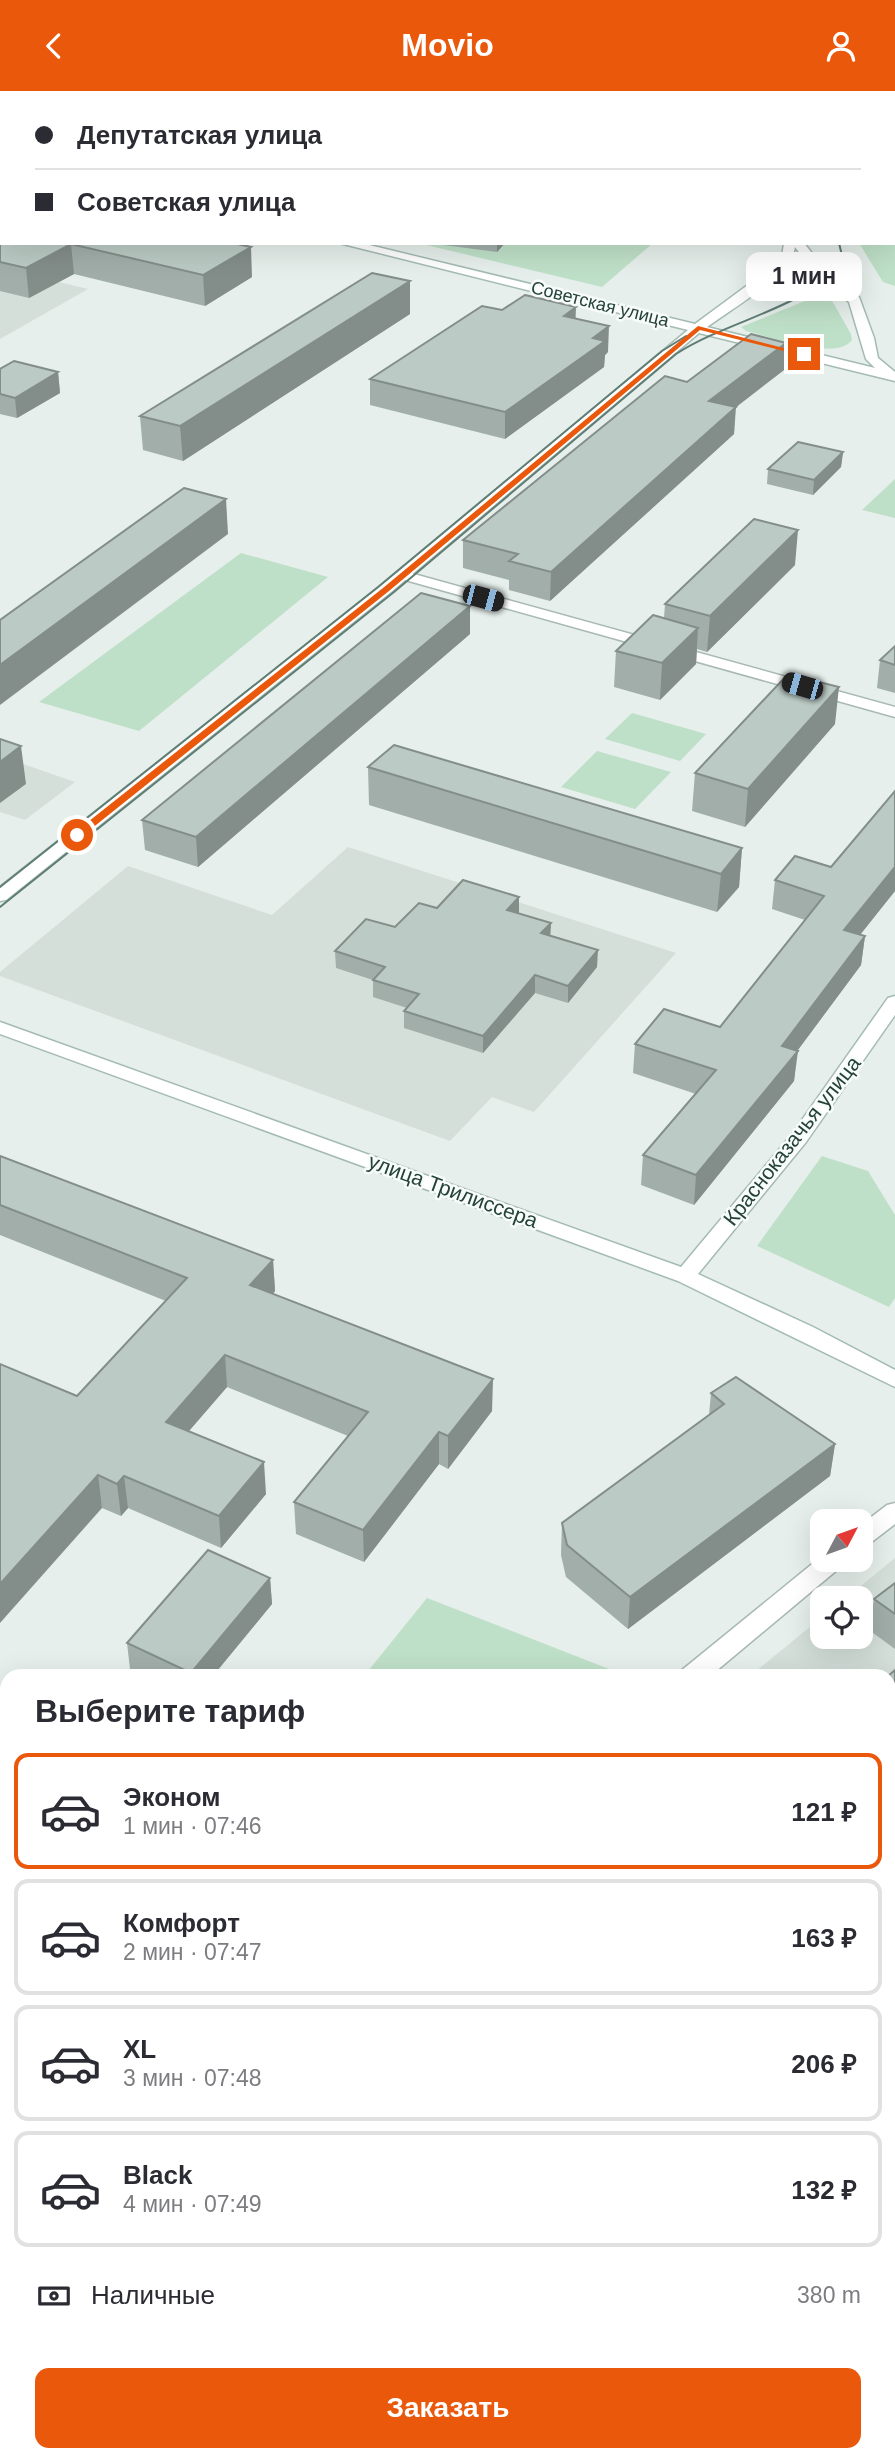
<!DOCTYPE html>
<html lang="ru">
<head>
<meta charset="utf-8">
<style>
	body { margin:0; font-family:Helvetica,sans-serif; background:#f7f7f7; color:#2b2b33; height:100vh; display:flex; flex-direction:column; font-size:26px; white-space:nowrap }
	* { box-sizing:border-box; margin:0 }
	p { font-size:23px; color:#7c7c81 }
	.icon { flex:none; width:38px; height:38px; fill:none; stroke:currentColor; stroke-width:2; stroke-linecap:round; stroke-linejoin:round }
	.map { position:relative; flex:1; overflow:hidden }
	.drawer { position:absolute; left:0px; top:1578px; width:896px; height:793px; display:flex; flex-direction:column; background:#fff; border-radius:21px 21px 0 0; box-shadow:0 7px 28px #0002 }
	.drawer>* { flex:none }
	.banner { position:absolute; left:0px; top:0px; width:896px; height:154px; box-shadow:0 7px 28px #0002; display:grid; align-content:center; height:154px; padding:0 35px; background:#fff }
	.needle { width:46px; rotate:49deg }
	.controls { position:absolute; left:810px; top:1418px; display:grid; gap:14px }
	.controls a { display:grid; place-items:center; width:63px; height:63px; border-radius:14px; background:#fff; box-shadow:0 7px 28px #0002; font-size:35px }
	.end { position:absolute; width:32px; height:32px; margin:-16px; border:9px solid #ea580c; background:#fff; box-shadow:0 0 0 4px #fff }
	.from { border-radius:50% }
	.bubble { position:absolute; height:49px; border-radius:14px; background:#fff; box-shadow:0 7px 28px #0002; font-size:23px; font-weight:800; line-height:49px; text-align:center }
	.car { position:absolute; width:21px; height:42px; margin:-21px -10px; border-radius:9px; box-shadow:0 0 5px 2px #0007; background:linear-gradient(#222 24%,#8ab4d8 0 40%,#222 0 76%,#8ab4d8 0 86%,#222 0) }
	.banner b { display:flex; align-items:center; gap:24px; height:66px; font-size:26px }
	.banner b+b { border-top:2px solid #e1e1e2 }
	.banner i { width:18px; height:18px; background:#2b2b33 }
	ul { padding:0; list-style:none }
	li { display:flex; align-items:center; gap:21px; height:116px; margin:0 14px 10px; padding:0 21px; border:4px solid #e1e1e2; border-radius:14px }
	li div { flex:1 }
	li b { display:block; font-size:26px }
	li em { font-style:normal; font-weight:800 }
	li.current { border-color:#ea580c }
	li>.icon { width:63px; height:63px; stroke-width:1.5 }
	h2 { padding:0 35px; font-size:32px; line-height:84px }
	.pay { display:flex; align-items:center; gap:18px; height:77px; padding:0 35px; font-size:26px }
	.pay p { margin-inline-start:auto }
	.primary-button { display:flex; gap:14px; margin-top:auto; padding:14px 35px }
	.primary-button a { flex:1; height:80px; border-radius:14px; background:#ea580c; color:#fff; font-size:28px; font-weight:800; line-height:80px; text-align:center }
	header { display:flex; justify-content:space-between; align-items:center; height:91px; padding:0 35px; background:#ea580c; color:#fff; font-size:32px; font-weight:800 }
	.map>svg:first-child { display:block }
	.built { fill:#d4dfda }
	.green { fill:#bfe0c8 }
	.lines { fill:none; stroke-linecap:round; stroke-linejoin:round }
	.street-casing { stroke:#a8b8b2; stroke-width:3 }
	.secondary-casing { stroke:#a4bbb3; stroke-width:3 }
	.street { fill:#fff; fill-rule:evenodd }
	.secondary { fill:#fff; fill-rule:evenodd }
	.tram { stroke:#5f7d75; stroke-width:2 }
	.wall { fill:#a1aea9 }
	.shaded-wall { fill:#838d89 }
	.building { fill:#bbcac4; stroke:#838d89; stroke-width:2 }
	.route { fill:#ea580c }
	.labels { text-anchor:middle; stroke-width:5; stroke-linejoin:round; paint-order:stroke }
	.far-street-label { font-size:18px; fill:#24423a; stroke:#f7fbf9 }
	.street-label { font-size:21px; fill:#24423a; stroke:#f7fbf9 }
</style>
</head>
<body>
<header><svg class="icon" aria-label="back" viewBox="0 0 24 24"><path d="M15 5l-7 7 7 7"/></svg>Movio<svg class="icon" aria-label="person" viewBox="0 0 24 24"><circle cx="12" cy="8" r="4"/><path d="M4 21q1-7 8-7t8 7"/></svg></header>
<div class="map">
<svg width="895" height="2370" viewBox="0 0 895 2370">
	<rect width="100%" height="100%" fill="#e6efeb"/>
	<g class="built">
		<path d="M0,177L88,198L0,248Z"/>
		<path d="M0,665L75,691L25,729L0,721Z"/>
		<path d="M348,756L676,862L534,1021L492,1006L450,1050L0,885V881L128,775L272,824Z"/>
		<path d="M895,1467V2370H248L243,2364H889V1586L750,1585L822,1526V1545H861V1507H846Z"/>
	</g>
	<g class="green">
		<path d="M241,0H697L698,2H240Z"/>
		<path d="M895,146V195L883,191L859,152H894Z"/>
		<path d="M418,152H653L602,196Z"/>
		<path d="M822,203L830,206L851,243L852,249C836,271 769,245 746,240L741,236Z"/>
		<path d="M895,388V427L862,419Z"/>
		<path d="M241,462L328,486L139,640L39,611Z"/>
		<path d="M632,622L706,643L680,670L605,648Z"/>
		<path d="M597,660L671,681L635,718L561,696Z"/>
		<path d="M822,1065L868,1080L895,1124V1207L889,1216L757,1155Z"/>
		<path d="M427,1507L627,1585H364Z"/>
	</g>
	<g class="lines">
		<g class="street-casing">
			<g id="street">
				<path d="M403,480L895,616V626L398,487L396,484Z"/>
				<path d="M895,1412V1433L869,1453L861,1456V1434L887,1414Z"/>
				<path d="M822,1465V1468H847L843,1474L709,1586H679L682,1579Z"/>
				<path d="M7,2121V2175L0,2172V2124Z"/>
				<path d="M162,2364H196L199,2370H165Z"/>
			</g>
		</g>
		<g class="secondary-casing">
			<g id="secondary">
				<path d="M733,0H743L744,2H734Z"/>
				<rect x="0" y="66" width="2" height="6"/>
				<path d="M339,152H361L695,233L775,174L782,166L784,152H804L825,179L859,206L874,247L878,267L895,281V290L699,242L391,501L6,809L0,810V796L381,495L688,239ZM795,156L817,185L849,211L866,268L875,277L707,236C730,219 791,184 795,156Z"/>
				<path d="M895,905V924L806,1051L698,1183L813,1236L895,1279V1296L678,1190L0,943V931L681,1176L792,1043L888,907Z"/>
			</g>
		</g>
		<use href="#street" class="street"/>
		<use href="#secondary" class="secondary"/>
		<g class="tram">
			<path d="M0,796L378,496L662,260L686,245"/>
			<path d="M0,816L394,501L676,263C729,229 799,219 844,173L839,152"/>
		</g>
	</g>
	<g class="wall">
		<path d="M0,0H171L168,2H2V32H0Z"/>
		<path d="M815,0H895V81L894,2H816Z"/>
		<path d="M0,97L2,152H233L252,186L205,215L74,183L29,207L0,200Z"/>
		<path d="M428,152H505L497,161Z"/>
		<path d="M410,190V223L183,370L143,359L140,325Z"/>
		<path d="M502,219L576,227L608,261L605,264L604,276L505,348L370,314V288Z"/>
		<path d="M0,278L58,281L60,302L17,327L0,323Z"/>
		<path d="M784,279L735,316L734,343L550,510L509,499V489L463,477V449L687,291Z"/>
		<path d="M843,361L841,376L813,404L767,393L768,378Z"/>
		<path d="M795,474L707,561L697,558L696,573L660,609L614,596L616,560L664,527L665,513Z"/>
		<path d="M470,515V543L198,776L145,759L142,729Z"/>
		<path d="M895,555V602L877,597L880,569Z"/>
		<path d="M835,633L745,736L692,720L695,682Z"/>
		<path d="M368,676L742,757L739,796L717,821L369,714Z"/>
		<path d="M775,789L895,800L860,843L865,845L861,874L797,960L794,990L694,1114L641,1094L643,1064L696,1003L633,982L635,953L720,936L805,829L772,818Z"/>
		<path d="M437,817L519,822L551,832L550,845L597,876L568,912L535,902L483,962L404,937V920L407,917L373,906V889L336,877L335,860L395,836Z"/>
		<path d="M0,1065L273,1169L275,1200L273,1203L492,1320L448,1378L439,1373L364,1471L296,1443L294,1411L348,1345L227,1296L189,1340L266,1403L221,1457L128,1417L121,1425L102,1417L77,1305L166,1210L0,1144Z"/>
		<path d="M711,1302L835,1353L830,1385L628,1538L566,1486L561,1464L562,1432L709,1324Z"/>
		<path d="M270,1487L272,1513L212,1586H147L130,1578L127,1552Z"/>
		<path d="M895,1492V1558L869,1539L874,1508Z"/>
		<path d="M895,1579V1979L889,1985V1809L890,1807L889,1806V1586Z"/>
		<path d="M0,1737L7,1741V1846L0,1842Z"/>
		<path d="M355,2364H725L719,2370H360Z"/>
	</g>
	<g class="shaded-wall">
		<path d="M138,0H171L168,2H138Z"/>
		<path d="M497,152H505L497,161Z"/>
		<path d="M71,153L74,183L29,207L26,177Z"/>
		<path d="M251,156L252,186L205,215L203,184Z"/>
		<path d="M410,190V223L183,370L180,335Z"/>
		<path d="M576,216L575,242L564,225Z"/>
		<path d="M609,235L608,261L605,264L604,276L505,348V321L593,247Z"/>
		<path d="M786,252L784,279L708,338L709,310Z"/>
		<path d="M58,281L60,302L17,327L15,307Z"/>
		<path d="M736,316L734,343L550,510L551,481Z"/>
		<path d="M843,361L841,376L813,404L814,389Z"/>
		<path d="M226,408L228,443L0,614V574Z"/>
		<path d="M798,439L795,474L707,561L710,525Z"/>
		<path d="M470,515V543L198,776L196,746Z"/>
		<path d="M698,537L696,573L660,609L662,572Z"/>
		<path d="M839,596L835,633L745,736L748,698Z"/>
		<path d="M21,655L26,693L0,712V671Z"/>
		<path d="M742,757L739,796L717,821L721,783Z"/>
		<path d="M895,776V800L841,868L844,839Z"/>
		<path d="M519,806V823L507,819Z"/>
		<path d="M551,832L550,849L541,842Z"/>
		<path d="M865,845L861,874L792,967L798,960L794,990L694,1114L696,1084L782,955Z"/>
		<path d="M598,859L597,876L568,912V895Z"/>
		<path d="M535,884V902L483,962V945Z"/>
		<path d="M273,1169L275,1200L252,1226L250,1194Z"/>
		<path d="M225,1264L227,1296L169,1363L166,1331Z"/>
		<path d="M493,1288L492,1320L448,1378V1345Z"/>
		<path d="M439,1341V1373L364,1471L363,1439Z"/>
		<path d="M835,1353L830,1385L628,1538L630,1506Z"/>
		<path d="M264,1371L266,1403L221,1457L219,1425Z"/>
		<path d="M98,1384L102,1417L0,1532V1493Z"/>
		<path d="M124,1385L128,1417L121,1425L117,1393Z"/>
		<path d="M270,1487L272,1513L212,1586H192L191,1582Z"/>
		<path d="M895,1955V1979L889,1985V1961Z"/>
		<path d="M895,2214V2222L889,2227V2219Z"/>
		<path d="M701,2364H725L719,2370H695Z"/>
	</g>
	<g class="building">
		<path d="M0,0H141L138,2H2V11L0,10Z"/>
		<path d="M826,0H895V64L894,2H827Z"/>
		<rect x="894" y="82" width="1" height="25"/>
		<path d="M2,96V152H233L251,156L203,184L71,153L26,177L0,171V97Z"/>
		<path d="M372,182L410,190L180,335L140,325Z"/>
		<path d="M525,204L576,216L564,225L609,235L593,247L605,250L505,321L370,288L482,215L502,219Z"/>
		<path d="M751,243L786,252L709,310L736,316L551,481L509,470L518,463L463,449L665,285L687,291Z"/>
		<path d="M14,270L58,281L15,307L0,303V278Z"/>
		<path d="M798,351L843,361L814,389L768,378Z"/>
		<path d="M184,397L226,408L0,574V529Z"/>
		<path d="M754,428L798,439L710,525L665,513Z"/>
		<path d="M421,502L470,515L196,746L142,729Z"/>
		<path d="M653,524L698,537L662,572L616,560Z"/>
		<path d="M895,555V574L880,569Z"/>
		<path d="M788,583L839,596L748,698L695,682Z"/>
		<path d="M0,648L21,655L0,671Z"/>
		<path d="M394,654L742,757L721,783L368,676Z"/>
		<path d="M895,700V776L844,839L865,845L782,955L798,960L696,1084L643,1064L716,979L635,953L664,918L720,936L824,805L775,789L795,765L831,776Z"/>
		<path d="M463,789L519,806L507,819L551,832L541,842L598,859L568,895L535,884L483,945L404,920L419,903L373,889L385,876L335,860L366,828L395,836L419,812L437,817Z"/>
		<path d="M0,1065L273,1169L250,1194L493,1288L448,1345L439,1341L363,1439L294,1411L368,1321L225,1264L166,1331L264,1371L219,1425L124,1385L117,1393L98,1384L0,1493V1273L77,1305L187,1187L0,1114Z"/>
		<path d="M736,1286L835,1353L630,1506L567,1454L562,1432L724,1313L711,1302Z"/>
		<path d="M208,1459L270,1487L191,1582L127,1552Z"/>
		<path d="M895,1492V1523L874,1508Z"/>
		<path d="M895,1579V1682L890,1686L895,1690V1776L889,1771V1586H887Z"/>
		<path d="M0,1737L7,1741V1823L0,1819Z"/>
		<path d="M895,1803V1955L889,1961V1808Z"/>
		<path d="M895,2075V2214L889,2219V2080Z"/>
		<path d="M895,2321V2370H845L851,2364H889V2327Z"/>
		<path d="M377,2364H701L695,2370H382Z"/>
	</g>
	<path class="route" d="M698,235L807,263L804,265L700,239L389,500L81,746H74V742L383,497Z"/>
	<g class="labels">
		<g class="far-street-label">
			<text transform="translate(600 213) rotate(14)" y="6">Советская улица</text>
		</g>
		<g class="street-label">
			<text transform="translate(792 1050) rotate(-52)" y="7">Красноказачья улица</text>
			<text transform="translate(453 1100) rotate(20)" y="7">улица Трилиссера</text>
		</g>
	</g>
</svg>
<div class="controls">
<a><svg class="needle" viewBox="-14 -14 28 28"><path d="M0-13l5 13h-10z" fill="#e53935"/><path d="M0 13l5-13h-10z" fill="#7c7c81"/></svg></a>
<a><svg class="icon" aria-label="locate" viewBox="0 0 24 24"><circle cx="12" cy="12" r="6"/><path d="M12 2v4M12 18v4M2 12h4M18 12h4"/></svg></a>
</div>
<i class="end from" style="left:77px;top:744px"></i>
<i class="end" style="left:804px;top:263px"></i>
<div class="bubble" style="left:746px;top:161px;width:116px">1 мин</div>
<i class="car" style="left:483px;top:507px;rotate:105deg"></i>
<i class="car" style="left:802px;top:595px;rotate:286deg"></i>
<div class="banner">
<b><i class="from"></i>Депутатская улица</b>
<b><i></i>Советская улица</b>
</div>
<section class="drawer">
<h2>Выберите тариф</h2>
<ul>
<li class="current"><svg class="icon" aria-label="car" viewBox="0 0 24 24"><path d="M5 17H2v-5l4-1 3-4h7l3 4 3 1v5h-3M9 17h6M6 11h13"/><circle cx="7" cy="17" r="2"/><circle cx="17" cy="17" r="2"/></svg><div><b>Эконом</b><p>1 мин · 07:46</p></div><em>121 ₽</em></li>
<li><svg class="icon" aria-label="car" viewBox="0 0 24 24"><path d="M5 17H2v-5l4-1 3-4h7l3 4 3 1v5h-3M9 17h6M6 11h13"/><circle cx="7" cy="17" r="2"/><circle cx="17" cy="17" r="2"/></svg><div><b>Комфорт</b><p>2 мин · 07:47</p></div><em>163 ₽</em></li>
<li><svg class="icon" aria-label="car" viewBox="0 0 24 24"><path d="M5 17H2v-5l4-1 3-4h7l3 4 3 1v5h-3M9 17h6M6 11h13"/><circle cx="7" cy="17" r="2"/><circle cx="17" cy="17" r="2"/></svg><div><b>XL</b><p>3 мин · 07:48</p></div><em>206 ₽</em></li>
<li><svg class="icon" aria-label="car" viewBox="0 0 24 24"><path d="M5 17H2v-5l4-1 3-4h7l3 4 3 1v5h-3M9 17h6M6 11h13"/><circle cx="7" cy="17" r="2"/><circle cx="17" cy="17" r="2"/></svg><div><b>Black</b><p>4 мин · 07:49</p></div><em>132 ₽</em></li>
</ul>
<div class="pay"><svg class="icon" aria-label="cash" viewBox="0 0 24 24"><path d="M3 7h18v10H3z"/><circle cx="12" cy="12" r="2"/></svg>Наличные<p>380 m</p></div>
<div class="primary-button"><a>Заказать</a></div>
</section>
</div>
</body>
</html>
